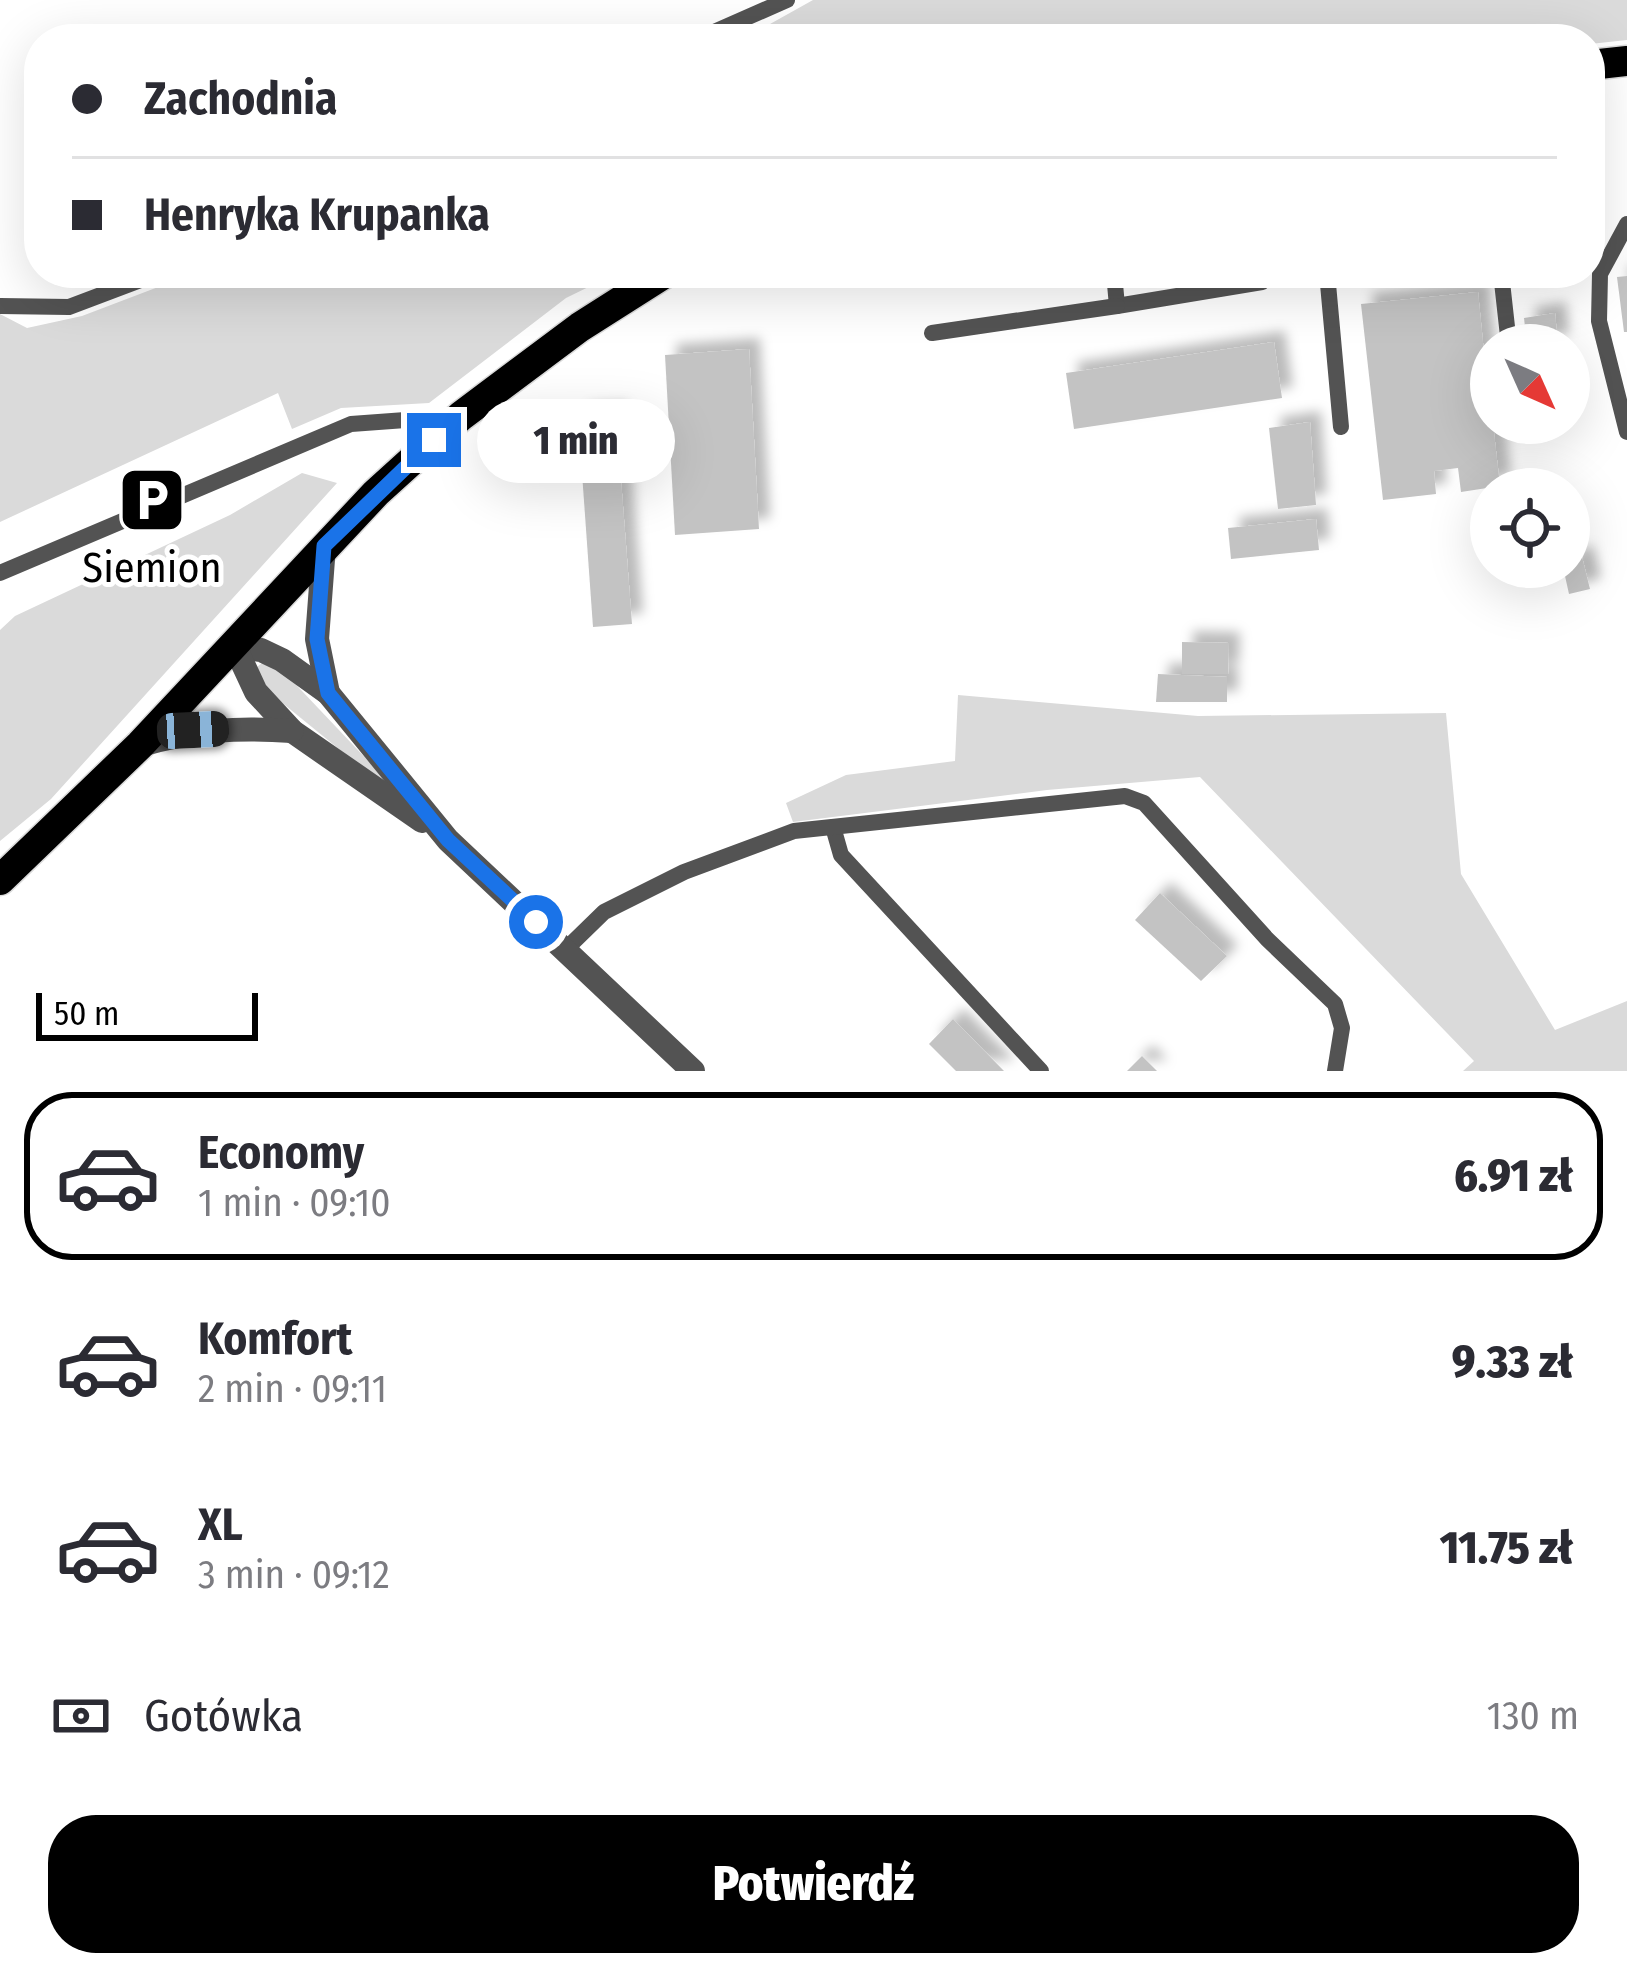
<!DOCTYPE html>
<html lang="pl">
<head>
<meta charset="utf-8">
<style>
	body { margin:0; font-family:"Fira Sans Condensed",sans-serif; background:#f7f7f7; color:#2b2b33; height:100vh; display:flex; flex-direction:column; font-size:45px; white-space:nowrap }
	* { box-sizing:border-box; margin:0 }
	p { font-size:39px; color:#7c7c81 }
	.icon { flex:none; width:66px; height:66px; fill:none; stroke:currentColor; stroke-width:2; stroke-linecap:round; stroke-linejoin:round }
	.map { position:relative; height:1071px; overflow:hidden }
	.panel { display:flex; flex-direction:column; background:#fff; flex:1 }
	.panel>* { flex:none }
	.guide { position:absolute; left:24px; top:24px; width:1581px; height:264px; border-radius:48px; box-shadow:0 12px 48px #0002; display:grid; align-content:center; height:264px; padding:0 48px; background:#fff }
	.needle { width:78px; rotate:135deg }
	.fabs { position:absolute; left:1470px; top:324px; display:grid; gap:24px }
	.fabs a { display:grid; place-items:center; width:120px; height:120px; border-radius:50%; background:#fff; box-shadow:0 12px 48px #0002; font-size:60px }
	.scale { position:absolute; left:36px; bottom:30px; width:222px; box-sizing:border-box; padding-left:12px; border:6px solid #000; border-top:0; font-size:33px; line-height:42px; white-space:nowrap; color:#000; -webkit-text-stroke:9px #fff; paint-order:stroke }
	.end { position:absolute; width:54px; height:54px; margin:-27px; border:15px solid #1a73e8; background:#fff; box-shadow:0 0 0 6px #fff }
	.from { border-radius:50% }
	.bubble { position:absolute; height:84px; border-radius:42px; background:#fff; box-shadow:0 12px 48px #0002; font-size:39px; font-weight:800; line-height:84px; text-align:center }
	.car { position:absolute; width:36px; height:72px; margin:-36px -18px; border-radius:15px; box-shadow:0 0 9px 3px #0007; background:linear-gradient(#222 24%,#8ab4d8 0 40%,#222 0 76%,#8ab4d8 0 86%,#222 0) }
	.guide b { display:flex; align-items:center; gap:42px; height:114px; font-size:45px }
	.guide b+b { border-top:3px solid #e1e1e2 }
	.guide i { width:30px; height:30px; background:#2b2b33 }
	ul { padding:21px 0 0; list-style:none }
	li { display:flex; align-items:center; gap:36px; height:168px; margin:0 24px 18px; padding:0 24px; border:6px solid transparent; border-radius:48px }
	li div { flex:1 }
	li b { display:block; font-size:45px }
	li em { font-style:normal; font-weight:800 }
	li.selected { border-color:#000 }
	li>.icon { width:108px; height:108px; stroke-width:1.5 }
	.pay { display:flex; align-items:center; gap:30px; height:132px; padding:0 48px; font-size:45px }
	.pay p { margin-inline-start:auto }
	.primary-button { display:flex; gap:24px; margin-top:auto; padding:24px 48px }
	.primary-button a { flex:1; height:138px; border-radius:48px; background:#000; color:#fff; font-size:48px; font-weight:800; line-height:138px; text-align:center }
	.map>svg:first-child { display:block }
	.green { fill:#dadada }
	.building { fill:#c3c3c3; filter:url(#shadow) }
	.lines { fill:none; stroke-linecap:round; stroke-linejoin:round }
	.primary-casing { stroke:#dbdbdb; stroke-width:33 }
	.service { stroke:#535353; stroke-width:16 }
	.minor { stroke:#535353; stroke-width:24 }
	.primary { stroke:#000; stroke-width:30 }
	.route { stroke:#1a73e8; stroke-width:15 }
	.labels { text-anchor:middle; stroke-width:10; stroke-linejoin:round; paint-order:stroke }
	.poi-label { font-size:42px; fill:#000; stroke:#fff }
</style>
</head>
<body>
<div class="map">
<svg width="1627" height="1071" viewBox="0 0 1627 1071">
	<defs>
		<filter id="shadow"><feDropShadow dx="11" dy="-11" stdDeviation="6" flood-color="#0004"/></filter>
	</defs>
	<rect width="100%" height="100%" fill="#fff"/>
	<g class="green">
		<path d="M813,0H1627V40L1590,44V39H743Z"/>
		<path d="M195,273H617L566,298L429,403L341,408L292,429L278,393L0,522V314L27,328L82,316Z"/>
		<path d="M302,473L337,483L51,799L0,841V630L15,616L230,515Z"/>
		<path d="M262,663L284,672L391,785L388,789L264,688L257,667Z"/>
		<path d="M958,695L1198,716L1446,713L1461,874L1555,1030L1627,1001V1071H1463L1474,1061L1200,777L1047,790L793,822L786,803L846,775L955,761Z"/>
	</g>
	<g class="building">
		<path d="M1133,273H1188L1189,281L1135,288Z"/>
		<path d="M1627,276V332H1624L1617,277Z"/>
		<path d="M1478,292L1491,423H1506V432L1494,433L1500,486L1461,492L1458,468L1434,471L1436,494L1383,500L1361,304Z"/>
		<path d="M1555,313L1558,345H1527L1524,318Z"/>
		<path d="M1274,342L1282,398L1074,429L1066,373Z"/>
		<path d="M749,349L759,529L675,535L665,355Z"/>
		<path d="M616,414L632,624L593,627L578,417Z"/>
		<path d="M1310,422L1316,505L1278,509L1269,428Z"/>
		<path d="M1316,519L1319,550L1231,559L1228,528Z"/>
		<path d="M1582,557L1590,589L1569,594L1563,567H1569V560Z"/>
		<path d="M1182,642L1229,643L1228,674H1182Z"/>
		<path d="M1158,674L1227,677V702H1156Z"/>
		<path d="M1160,893L1227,956L1201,981L1135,920Z"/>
		<path d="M953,1019L1004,1071H956L929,1044Z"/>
		<path d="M1142,1056L1157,1071H1127Z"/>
	</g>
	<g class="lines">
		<g class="primary-casing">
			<g id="primary">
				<path d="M1590,65L1627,61"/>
				<path d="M0,880L140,745L376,493L461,416L580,327L665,273"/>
			</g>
		</g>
		<g class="service">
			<path d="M698,39L787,0"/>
			<path d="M1627,224L1600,274L1599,321L1627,432"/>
			<path d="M1114,273L1117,306L1262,282"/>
			<path d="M1327,273L1341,427"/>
			<path d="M1501,273L1509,345"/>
			<path d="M0,306L69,307L159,273"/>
			<path d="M932,333L1117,306"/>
			<path d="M0,573L351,424L460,416"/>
			<path d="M833,827L841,855L1041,1071"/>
			<path d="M565,950L604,912L684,872L794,831L1125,796L1144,803L1267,939L1335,1004L1342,1028L1335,1071"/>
		</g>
		<g class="minor">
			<path d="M324,546L317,639L328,693"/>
			<path d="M235,647L261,650L282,660L328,693L448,840L693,1071"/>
			<path d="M235,647L256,692L292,731L422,821"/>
			<path d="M141,745C193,730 238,727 292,731"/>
		</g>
		<use href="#primary" class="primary"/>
	</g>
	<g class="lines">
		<path class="route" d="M434,440L324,546L317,639L328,693L448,840L536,922"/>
	</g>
	<defs>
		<g id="parking-square" transform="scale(3.45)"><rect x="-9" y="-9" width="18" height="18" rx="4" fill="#000" stroke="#fff"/><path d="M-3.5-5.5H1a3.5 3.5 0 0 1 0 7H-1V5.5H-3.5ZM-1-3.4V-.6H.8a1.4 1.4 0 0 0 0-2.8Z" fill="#fff"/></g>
	</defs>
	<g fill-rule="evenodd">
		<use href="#parking-square" x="152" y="500"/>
	</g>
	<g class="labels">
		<g class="poi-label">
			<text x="152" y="582">Siemion</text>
		</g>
	</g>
</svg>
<div class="fabs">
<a><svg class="needle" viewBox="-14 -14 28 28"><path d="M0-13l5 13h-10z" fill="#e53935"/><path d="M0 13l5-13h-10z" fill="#7c7c81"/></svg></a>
<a><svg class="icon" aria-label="locate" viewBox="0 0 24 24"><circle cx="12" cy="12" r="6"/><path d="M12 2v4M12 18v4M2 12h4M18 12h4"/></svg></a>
</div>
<div class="scale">50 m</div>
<i class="end from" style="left:536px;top:922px"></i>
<i class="end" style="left:434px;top:440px"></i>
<div class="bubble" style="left:477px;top:399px;width:198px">1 min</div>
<i class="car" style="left:193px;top:730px;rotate:87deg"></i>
<div class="guide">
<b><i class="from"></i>Zachodnia</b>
<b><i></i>Henryka Krupanka</b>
</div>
</div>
<section class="panel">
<ul>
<li class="selected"><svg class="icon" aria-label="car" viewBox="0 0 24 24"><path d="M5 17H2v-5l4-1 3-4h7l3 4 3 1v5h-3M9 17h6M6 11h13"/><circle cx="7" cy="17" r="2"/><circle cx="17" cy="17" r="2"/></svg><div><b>Economy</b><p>1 min · 09:10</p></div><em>6.91 zł</em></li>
<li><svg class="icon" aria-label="car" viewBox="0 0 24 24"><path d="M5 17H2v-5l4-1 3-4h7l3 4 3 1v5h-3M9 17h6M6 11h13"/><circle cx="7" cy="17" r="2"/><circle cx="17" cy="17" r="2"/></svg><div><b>Komfort</b><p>2 min · 09:11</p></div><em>9.33 zł</em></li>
<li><svg class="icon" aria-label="car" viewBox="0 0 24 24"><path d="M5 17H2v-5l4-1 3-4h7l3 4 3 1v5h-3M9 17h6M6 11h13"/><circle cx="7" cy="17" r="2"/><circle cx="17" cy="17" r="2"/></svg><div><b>XL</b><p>3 min · 09:12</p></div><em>11.75 zł</em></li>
</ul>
<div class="pay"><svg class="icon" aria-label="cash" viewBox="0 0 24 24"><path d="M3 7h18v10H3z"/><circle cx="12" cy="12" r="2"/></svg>Gotówka<p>130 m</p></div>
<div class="primary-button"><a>Potwierdź</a></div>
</section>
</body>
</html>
